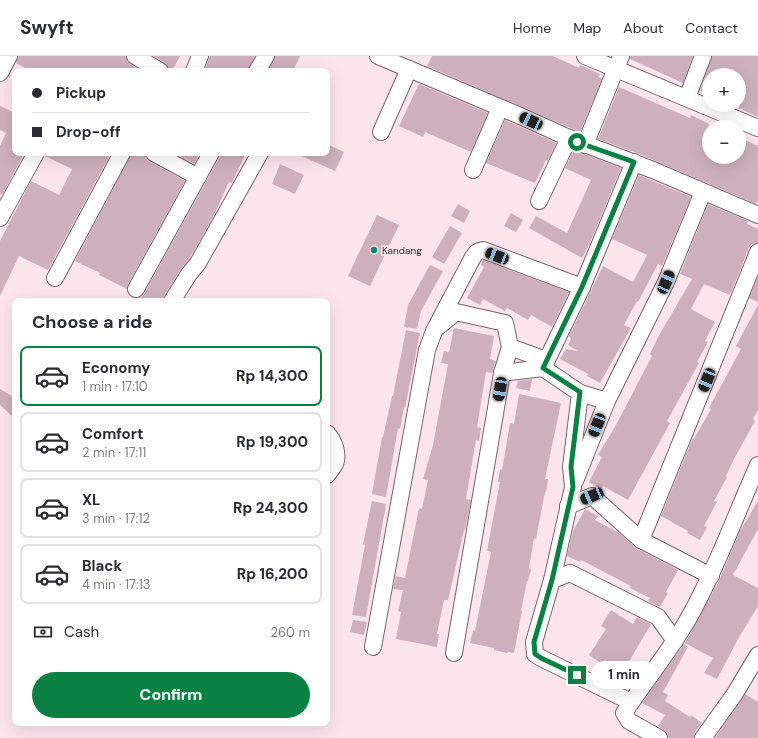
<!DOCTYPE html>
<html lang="en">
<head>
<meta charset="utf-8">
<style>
	body { margin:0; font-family:"DM Sans",sans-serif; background:#f2f2f3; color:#2b2b33; height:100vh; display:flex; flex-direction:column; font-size:15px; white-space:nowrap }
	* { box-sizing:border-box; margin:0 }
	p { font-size:13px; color:#7c7c81 }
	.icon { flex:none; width:22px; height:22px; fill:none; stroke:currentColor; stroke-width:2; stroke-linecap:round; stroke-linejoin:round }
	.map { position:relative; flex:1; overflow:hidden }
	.drawer { position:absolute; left:12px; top:242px; width:318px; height:428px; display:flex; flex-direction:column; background:#fff; border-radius:8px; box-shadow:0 4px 16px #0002 }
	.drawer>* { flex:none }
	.hud { position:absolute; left:12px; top:12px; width:318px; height:88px; border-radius:8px; box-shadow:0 4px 16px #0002; display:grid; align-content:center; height:88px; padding:0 20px; background:#fff }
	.tools { position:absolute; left:702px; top:12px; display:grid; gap:8px }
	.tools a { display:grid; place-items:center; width:44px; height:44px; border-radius:50%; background:#fff; box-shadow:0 4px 16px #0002; font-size:20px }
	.end { position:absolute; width:18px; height:18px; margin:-9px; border:5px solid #0b8043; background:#fff; box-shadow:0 0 0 2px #fff }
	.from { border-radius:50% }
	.bubble { position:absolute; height:28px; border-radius:14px; background:#fff; box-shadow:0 4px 16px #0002; font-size:13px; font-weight:700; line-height:28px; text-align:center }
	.car { position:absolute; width:12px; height:24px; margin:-12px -6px; border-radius:5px; box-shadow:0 0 3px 1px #0007; background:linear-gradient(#222 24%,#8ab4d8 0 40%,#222 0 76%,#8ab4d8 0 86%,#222 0) }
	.hud b { display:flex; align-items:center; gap:14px; height:38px; font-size:15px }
	.hud b+b { border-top:1px solid #e1e1e2 }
	.hud i { width:10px; height:10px; background:#2b2b33 }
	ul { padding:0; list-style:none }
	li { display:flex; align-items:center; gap:12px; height:60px; margin:0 8px 6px; padding:0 12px; border:2px solid #e1e1e2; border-radius:8px }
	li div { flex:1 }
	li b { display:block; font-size:15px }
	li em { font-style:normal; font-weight:700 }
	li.active { border-color:#0b8043 }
	li>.icon { width:36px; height:36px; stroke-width:1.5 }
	h2 { padding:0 20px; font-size:18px; line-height:48px }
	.pay { display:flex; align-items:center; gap:10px; height:44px; padding:0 20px; font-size:15px }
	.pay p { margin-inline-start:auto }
	.cta { display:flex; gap:8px; margin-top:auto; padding:8px 20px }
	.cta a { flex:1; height:46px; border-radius:24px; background:#0b8043; color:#fff; font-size:16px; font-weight:700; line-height:46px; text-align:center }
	header { display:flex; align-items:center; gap:24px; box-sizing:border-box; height:56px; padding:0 20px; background:#fff; border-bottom:1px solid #e1e1e2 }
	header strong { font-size:19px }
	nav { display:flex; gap:22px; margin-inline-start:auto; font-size:14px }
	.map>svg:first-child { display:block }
	.building { fill:#cdb0bb }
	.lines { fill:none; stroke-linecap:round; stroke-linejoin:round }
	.minor-casing { stroke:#7b616c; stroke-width:18 }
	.minor { stroke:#fff; stroke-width:16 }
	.route { stroke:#0b8043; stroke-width:5 }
	.poi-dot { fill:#0c8b70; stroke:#fce4ed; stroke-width:1.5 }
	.labels { text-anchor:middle; stroke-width:4; stroke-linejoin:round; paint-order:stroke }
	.poi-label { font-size:10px; fill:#3f3338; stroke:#fce4ed; text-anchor:start }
</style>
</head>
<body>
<header>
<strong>Swyft</strong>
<nav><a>Home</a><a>Map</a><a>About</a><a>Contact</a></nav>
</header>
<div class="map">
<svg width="758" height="682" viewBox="0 0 758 682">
	<rect width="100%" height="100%" fill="#fce4ed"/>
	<g class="building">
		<path d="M18,0H126L127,4L130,8L142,15H31L16,7Z"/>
		<path d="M153,0H180L172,15H169L168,11L165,7Z"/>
		<path d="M210,0H255L248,15H204Z"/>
		<path d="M275,0H300L293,15H268Z"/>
		<path d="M432,0H553L579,12L580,9L600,18L598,21L602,23L580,76L427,10Z"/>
		<path d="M630,0H693L683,27L630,3Z"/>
		<path d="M712,0H758V61L739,52V19H709V39L700,35Z"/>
		<path d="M419,28L488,57L471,96L425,76L423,81L399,70Z"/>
		<path d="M619,31L690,62L691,59L709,68V101H739V81L758,90V144L756,148L637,97L598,83Z"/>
		<path d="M0,50L15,57V97L24,98L2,139L0,138V90L6,77L0,74Z"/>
		<path d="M505,64L556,87L548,105L546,104L535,127L486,107Z"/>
		<path d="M327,88L344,96L335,115L295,97H327Z"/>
		<path d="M574,94L621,112L589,189L582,202L529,172L536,160L567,177L591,124L565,112Z"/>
		<path d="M45,97H111L48,214L19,200L0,240V185L31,125L59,139L72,113L45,100Z"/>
		<path d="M131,97H145L146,102L149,105L185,125L128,228L127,233L99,219L100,217L75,205L130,101Z"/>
		<path d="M174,97H200L194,108Z"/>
		<path d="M220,97H246L232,127L229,126L213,161L190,202L181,213L164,240L163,245H136L137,242L141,241L144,238L219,102Z"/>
		<path d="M280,108L304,119L295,138L272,128Z"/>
		<path d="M639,119L691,141L662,210L658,208L638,246L637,245L624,269L631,272L600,327L587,320L588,318L560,303L566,293L578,295L568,289L571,283L569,280L603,210L633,226L647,199L612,183Z"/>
		<path d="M458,148L470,155L464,167L451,160Z"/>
		<path d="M708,148L748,165L747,168L758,173V187L752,188L749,192L730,239L704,228L691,253L715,266L705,285L708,286L697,306L699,307L667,365L670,367L628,444L603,430L601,433L589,426L602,401L598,399L616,369L652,300L650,298L658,281L692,223L680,218Z"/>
		<path d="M511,157L523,164L516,176L504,170Z"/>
		<path d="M377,159L399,169L370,230L348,220Z"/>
		<path d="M450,170L462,177L444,208L432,201Z"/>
		<path d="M483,204L569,236L552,271L531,259L528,264L507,252L505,255L483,243L480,249L467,242L484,211L481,209Z"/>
		<path d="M430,209L443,215L421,255L417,273L404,271L408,249Z"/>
		<path d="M758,221V246L749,242Z"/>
		<path d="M758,249V354L753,363L755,365L734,403L726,420L727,421L714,445L717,446L704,470L707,471L700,484L687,477L688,475L661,460L692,384L693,382L694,383L711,353L709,352L741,293L736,290Z"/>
		<path d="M454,272L494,280L490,303L496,305L492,317L486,316L477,371L481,372L479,385L476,384L466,443L471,444L465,474H464L448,544H444L437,578H439L437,591L396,583L401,556L398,555L403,534L393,533L396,520L405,522L419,452L422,453L428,424L423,423L433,389L448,308L441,307L444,295L449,296Z"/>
		<path d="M406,274L420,277L405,352L404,351L400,373L398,372L386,441L372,438L382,381H383L392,340H393Z"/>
		<path d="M532,323L530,335L516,332L518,325Z"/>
		<path d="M0,333L15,342V363L0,349Z"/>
		<path d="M519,338L561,347L545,423H548L546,436H545L536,483L534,482L529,512L531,513L528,525H527L521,555H522L514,597L508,596L507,597L494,594V592L470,587L473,574L475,575L491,496L487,495L500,426H498L500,413L502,414L510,367L514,368Z"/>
		<path d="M372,445L386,448L366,561L352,559L365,489L363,488Z"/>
		<path d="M758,445V473L733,519L758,532V550L738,583L717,623L704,617L713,602L685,587L719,525L740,475Z"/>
		<path d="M585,453L598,460L595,464L619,477L636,492L678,514L666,536L668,537L660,551L648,545L650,542L630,532L631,530L581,504L580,506L567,500L573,475Z"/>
		<path d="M611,554L633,568L637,561L651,568L623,616L605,604L602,608L589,599L606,573L601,570Z"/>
		<path d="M353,564L367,566L364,579L350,576Z"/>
		<path d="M684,588L688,591L663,636L668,639L665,645L690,661L691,659L702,667L695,676L694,682H668L667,677L658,670L665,659L642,647Z"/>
		<path d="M745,638L758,646V682H715Z"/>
	</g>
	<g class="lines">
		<g class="minor-casing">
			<g id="minor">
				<path d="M135,0L160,15"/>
				<path d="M378,0L518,59L569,82L653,114L758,159"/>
				<path d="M585,0L758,72"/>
				<path d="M194,15L200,0"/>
				<path d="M257,15L266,0"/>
				<path d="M0,17L9,0"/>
				<path d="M687,42L703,0"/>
				<path d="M381,76L409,13"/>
				<path d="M585,89L621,0"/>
				<path d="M154,97L198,121"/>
				<path d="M473,114L500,52"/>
				<path d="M539,145L569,82"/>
				<path d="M0,162L36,97"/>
				<path d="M55,222L122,97"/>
				<path d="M136,233L211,97"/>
				<path d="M172,245L189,218L198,207L260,97"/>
				<path d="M439,270L456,256L505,267L510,291L502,317L454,597"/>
				<path d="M510,291L546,304"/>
				<path d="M543,312L582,231L634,106"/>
				<path d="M502,317L543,312L580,337L607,345"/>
				<path d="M580,337L571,411L573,431L552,524L534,586L535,598L541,602L631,646"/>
				<path d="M327,377C334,385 339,398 335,408C333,412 329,416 327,419"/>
				<path d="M575,425L607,345L666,226L703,136"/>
				<path d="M568,450L592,440L641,484L711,520"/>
				<path d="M641,484L758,196"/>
				<path d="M552,524L570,517L658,561L675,585"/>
				<path d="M373,591L427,294L434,275L473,201L477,196L483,194L582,231"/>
				<path d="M659,682L629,665L624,657C646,623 673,592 692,556C718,509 736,458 758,409"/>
				<path d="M703,682L734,639L758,599"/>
			</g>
		</g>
		<use href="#minor" class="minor"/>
	</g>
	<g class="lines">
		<path class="route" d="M577,86L634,106L582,231L543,312L580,336L571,411L573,431L552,524L534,586L535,598L541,602L577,619"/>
	</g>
	<circle class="poi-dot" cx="374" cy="194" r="4"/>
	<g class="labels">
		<g class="poi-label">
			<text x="382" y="198">Kandang</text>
		</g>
	</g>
</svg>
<div class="tools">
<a>+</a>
<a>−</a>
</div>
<i class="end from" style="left:577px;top:86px"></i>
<i class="end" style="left:577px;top:619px"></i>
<div class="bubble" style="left:591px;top:605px;width:66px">1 min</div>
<i class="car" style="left:531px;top:65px;rotate:295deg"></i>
<i class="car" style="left:497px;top:200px;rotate:291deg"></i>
<i class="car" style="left:666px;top:226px;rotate:23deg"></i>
<i class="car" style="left:707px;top:324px;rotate:202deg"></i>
<i class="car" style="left:500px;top:333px;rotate:190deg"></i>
<i class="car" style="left:597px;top:369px;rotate:202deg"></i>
<i class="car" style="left:592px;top:440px;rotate:247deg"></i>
<div class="hud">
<b><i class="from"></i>Pickup</b>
<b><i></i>Drop-off</b>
</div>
<section class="drawer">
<h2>Choose a ride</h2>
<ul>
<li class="active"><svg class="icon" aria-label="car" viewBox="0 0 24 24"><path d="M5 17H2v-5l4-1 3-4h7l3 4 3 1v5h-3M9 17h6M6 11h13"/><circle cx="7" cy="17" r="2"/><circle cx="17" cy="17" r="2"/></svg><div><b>Economy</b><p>1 min · 17:10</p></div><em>Rp 14,300</em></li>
<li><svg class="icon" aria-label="car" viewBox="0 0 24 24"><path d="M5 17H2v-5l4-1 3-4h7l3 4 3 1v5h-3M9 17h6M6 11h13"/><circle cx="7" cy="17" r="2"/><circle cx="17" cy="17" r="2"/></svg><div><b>Comfort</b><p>2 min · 17:11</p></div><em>Rp 19,300</em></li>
<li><svg class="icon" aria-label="car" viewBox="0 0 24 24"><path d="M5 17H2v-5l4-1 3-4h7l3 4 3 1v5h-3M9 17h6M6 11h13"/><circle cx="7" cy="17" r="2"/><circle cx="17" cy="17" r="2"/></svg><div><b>XL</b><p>3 min · 17:12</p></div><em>Rp 24,300</em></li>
<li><svg class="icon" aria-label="car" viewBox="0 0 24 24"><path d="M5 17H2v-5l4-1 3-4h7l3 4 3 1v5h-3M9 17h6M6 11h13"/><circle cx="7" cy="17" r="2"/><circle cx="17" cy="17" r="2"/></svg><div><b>Black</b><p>4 min · 17:13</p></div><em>Rp 16,200</em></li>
</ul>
<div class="pay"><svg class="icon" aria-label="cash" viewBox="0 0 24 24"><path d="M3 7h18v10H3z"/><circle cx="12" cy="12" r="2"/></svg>Cash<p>260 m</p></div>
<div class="cta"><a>Confirm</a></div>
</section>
</div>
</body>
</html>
